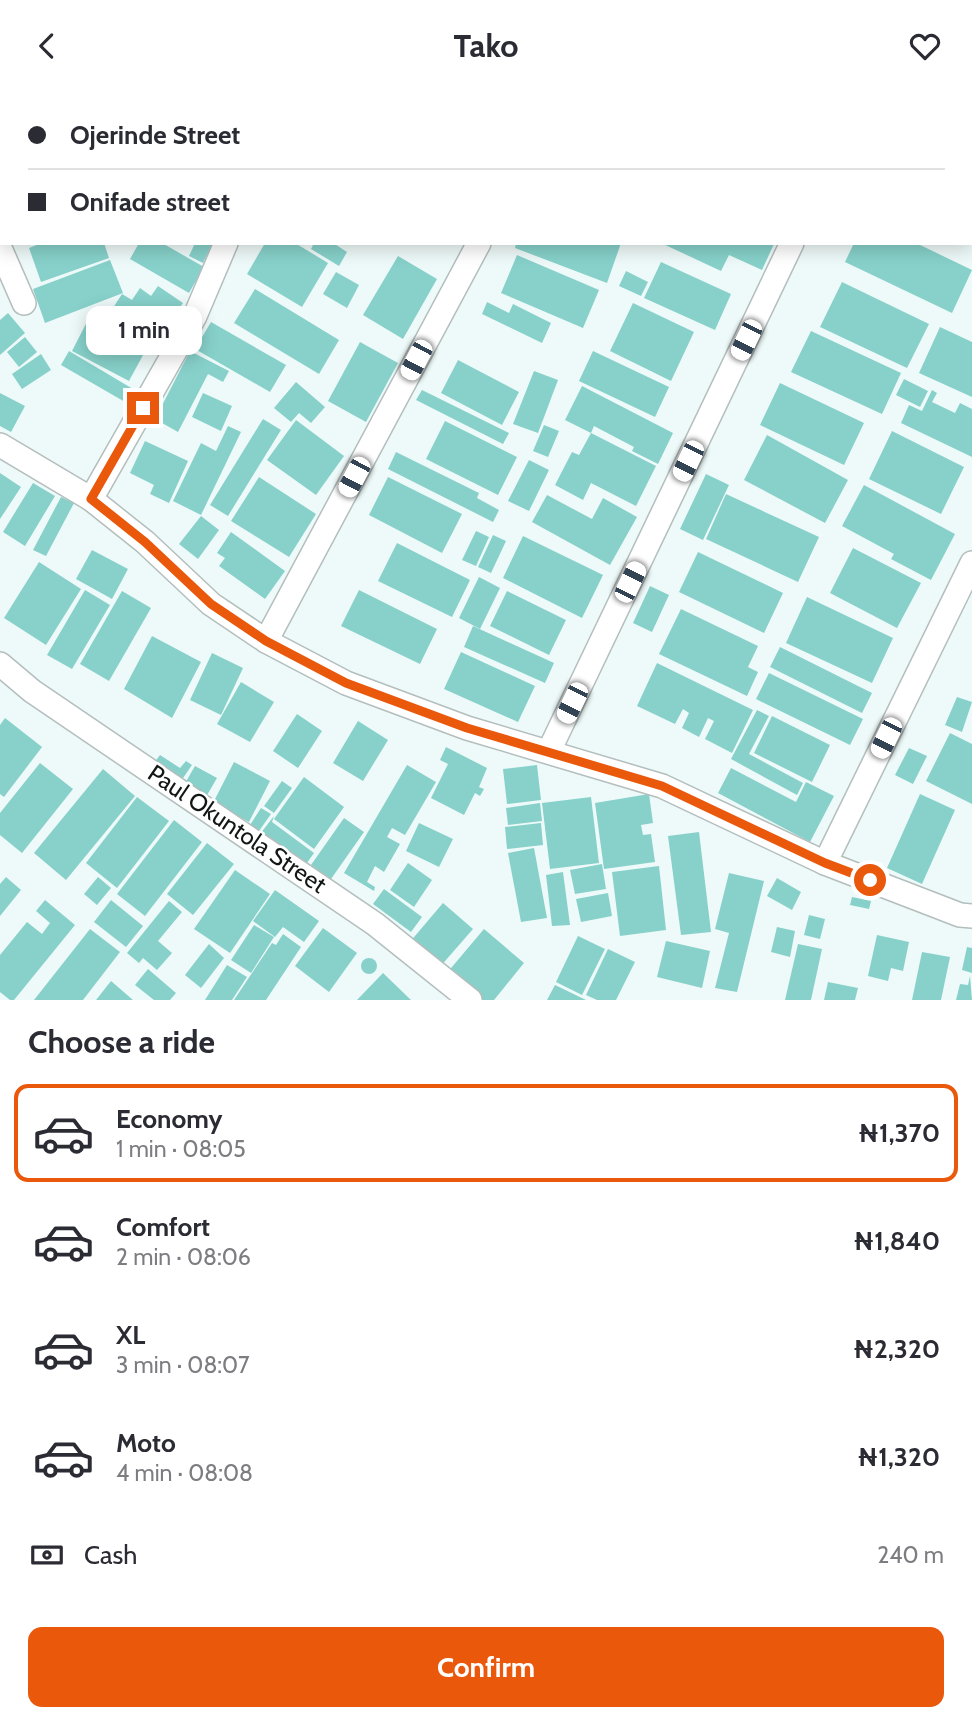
<!DOCTYPE html>
<html lang="en">
<head>
<meta charset="utf-8">
<style>
	body { margin:0; font-family:Cabin,sans-serif; background:#f7f7f7; color:#2b2b33; height:100vh; display:flex; flex-direction:column; font-size:26px; white-space:nowrap }
	* { box-sizing:border-box; margin:0 }
	p { font-size:23px; color:#7c7c81 }
	.icon { flex:none; width:38px; height:38px; fill:none; stroke:currentColor; stroke-width:2; stroke-linecap:round; stroke-linejoin:round }
	.map { position:relative; height:909px; overflow:hidden }
	.panel { display:flex; flex-direction:column; background:#fff; flex:1 }
	.panel>* { flex:none }
	.guide { position:absolute; left:0px; top:0px; width:973px; height:154px; box-shadow:0 4px 18px #0003; display:grid; align-content:center; height:154px; padding:0 28px; background:#fff }
	.end { position:absolute; width:32px; height:32px; margin:-16px; border:9px solid #ea580c; background:#fff; box-shadow:0 0 0 4px #fff }
	.from { border-radius:50% }
	.bubble { position:absolute; height:49px; border-radius:14px; background:#fff; box-shadow:0 4px 18px #0003; font-size:23px; font-weight:800; line-height:49px; text-align:center }
	.car { position:absolute; width:21px; height:42px; margin:-21px -10px; border-radius:9px; box-shadow:0 0 5px 2px #0007; background:linear-gradient(#fff 24%,#345 0 40%,#fff 0 76%,#345 0 86%,#fff 0) }
	.guide b { display:flex; align-items:center; gap:24px; height:66px; font-size:26px }
	.guide b+b { border-top:2px solid #e1e1e2 }
	.guide i { width:18px; height:18px; background:#2b2b33 }
	ul { padding:0; list-style:none }
	li { display:flex; align-items:center; gap:21px; height:98px; margin:0 14px 10px; padding:0 14px; border:4px solid transparent; border-radius:14px }
	li div { flex:1 }
	li b { display:block; font-size:26px }
	li em { font-style:normal; font-weight:800 }
	li.selected { border-color:#ea580c }
	li>.icon { width:63px; height:63px; stroke-width:1.5 }
	h2 { padding:0 28px; font-size:32px; line-height:84px }
	.pay { display:flex; align-items:center; gap:18px; height:77px; padding:0 28px; font-size:26px }
	.pay p { margin-inline-start:auto }
	.action { display:flex; gap:14px; margin-top:auto; padding:14px 28px }
	.action a { flex:1; height:80px; border-radius:14px; background:#ea580c; color:#fff; font-size:28px; font-weight:800; line-height:80px; text-align:center }
	header { display:flex; justify-content:space-between; align-items:center; height:91px; padding:0 28px; background:#fff; font-size:32px; font-weight:800 }
	.map>svg:first-child { display:block }
	.building { fill:#87d1ca }
	.lines { fill:none; stroke-linecap:round; stroke-linejoin:round }
	.street-casing { stroke:#b3bebd; stroke-width:26 }
	.street { stroke:#fff; stroke-width:23 }
	.route { stroke:#ea580c; stroke-width:9 }
	.labels { text-anchor:middle; stroke-width:5; stroke-linejoin:round; paint-order:stroke }
	.street-label { font-size:24px; fill:#121615; stroke:#fff }
</style>
</head>
<body>
<header><svg class="icon" aria-label="back" viewBox="0 0 24 24"><path d="M15 5l-7 7 7 7"/></svg>Tako<svg class="icon" aria-label="heart" viewBox="0 0 24 24"><path d="M12 20l-8-8c-3-5 5-10 8-4 3-6 11-1 8 4z"/></svg></header>
<div class="map">
<svg width="972" height="909" viewBox="0 0 972 909">
	<rect width="100%" height="100%" fill="#eefaf9"/>
	<g class="building">
		<path d="M42,152H104L109,167L41,191L29,157Z"/>
		<path d="M139,152H162L204,176L189,202L130,168Z"/>
		<path d="M195,152L212,153L203,172L189,165Z"/>
		<path d="M265,152H295L328,172L302,216L247,183Z"/>
		<path d="M314,152H333L347,161L339,175L311,158Z"/>
		<path d="M516,152H621L607,192L515,157Z"/>
		<path d="M661,152H772L774,153L762,179L729,164L721,180Z"/>
		<path d="M854,152H916L972,179L952,222L845,171Z"/>
		<path d="M517,164L599,199L583,237L501,202Z"/>
		<path d="M398,165L437,188L403,248L363,224Z"/>
		<path d="M110,169L123,202L45,232L33,198Z"/>
		<path d="M661,171L731,203L715,239L644,207Z"/>
		<path d="M626,180L648,191L641,205L619,195Z"/>
		<path d="M336,181L359,194L347,217L323,203Z"/>
		<path d="M842,191L929,233L907,277L820,236Z"/>
		<path d="M158,195L183,212L157,249L127,228L123,233L109,223L122,203L132,209L140,197L151,205Z"/>
		<path d="M255,198L339,249L319,283L234,232Z"/>
		<path d="M487,211L509,222L513,213L551,232L542,252L482,223Z"/>
		<path d="M633,212L694,241L671,290L610,260Z"/>
		<path d="M92,221L150,251L129,290L72,260Z"/>
		<path d="M8,222L25,242L0,264V229Z"/>
		<path d="M211,231L286,274L270,301L195,258Z"/>
		<path d="M940,236L972,251V306L919,282Z"/>
		<path d="M811,240L901,282L882,323L791,281Z"/>
		<path d="M25,246L37,261L19,276L7,261Z"/>
		<path d="M360,251L398,272L366,331L328,310Z"/>
		<path d="M69,260L133,298L125,311L61,274Z"/>
		<path d="M190,260L229,280L223,291L208,283L178,341L155,328Z"/>
		<path d="M593,260L669,296L655,326L579,290Z"/>
		<path d="M41,263L51,279L22,298L12,283Z"/>
		<path d="M458,269L519,301L502,334L441,302Z"/>
		<path d="M534,280L558,289L538,342L513,333Z"/>
		<path d="M904,288L928,300L920,316L896,304Z"/>
		<path d="M296,291L325,316L311,332L299,322L291,331L274,317Z"/>
		<path d="M780,292L864,332L844,374L760,334Z"/>
		<path d="M582,295L673,342L658,373L632,360L634,356L594,335L591,342L565,329Z"/>
		<path d="M422,299L509,342L503,353L416,309Z"/>
		<path d="M932,299L937,302L932,311L955,322L960,312L972,318V366L901,332L909,314L922,320Z"/>
		<path d="M0,302L25,315L11,341L0,335Z"/>
		<path d="M203,302L232,315L221,340L192,326Z"/>
		<path d="M263,328L281,339L228,425L210,414Z"/>
		<path d="M296,329L344,365L316,404L267,369Z"/>
		<path d="M445,330L517,366L498,404L426,368Z"/>
		<path d="M544,334L559,340L548,366L533,360Z"/>
		<path d="M228,335L241,341L201,424L173,410L201,352L216,360Z"/>
		<path d="M892,340L964,376L941,423L869,388Z"/>
		<path d="M591,342L656,375L636,415L591,392L583,409L555,394L572,361L579,364Z"/>
		<path d="M767,344L848,389L825,432L744,389Z"/>
		<path d="M145,350L188,370L169,412L150,403L154,394L130,382Z"/>
		<path d="M396,361L479,402L477,407L499,419L493,431L388,378Z"/>
		<path d="M529,369L549,379L529,420L508,410Z"/>
		<path d="M0,382L21,396L0,428Z"/>
		<path d="M706,383L729,394L703,449L680,438Z"/>
		<path d="M259,386L316,423L289,466L231,430Z"/>
		<path d="M388,386L462,423L442,462L369,424Z"/>
		<path d="M33,392L55,405L25,455L3,441Z"/>
		<path d="M864,394L955,443L931,489L891,468L894,463L842,435Z"/>
		<path d="M726,403L819,446L798,491L706,448Z"/>
		<path d="M547,404L592,428L603,407L637,426L610,474L532,431Z"/>
		<path d="M61,406L74,412L46,465L33,459Z"/>
		<path d="M201,425L219,439L198,468L179,453Z"/>
		<path d="M476,440L489,446L476,475L462,469Z"/>
		<path d="M231,441L285,480L265,508L219,475L225,467L217,462Z"/>
		<path d="M493,444L506,450L491,482L478,476Z"/>
		<path d="M523,445L603,484L582,527L503,487Z"/>
		<path d="M397,452L470,489L452,526L378,490Z"/>
		<path d="M853,457L921,492L897,537L830,502Z"/>
		<path d="M92,459L128,478L112,508L76,488Z"/>
		<path d="M698,461L783,502L764,542L679,501Z"/>
		<path d="M39,471L81,498L46,554L4,527Z"/>
		<path d="M479,486L500,497L480,538L459,527Z"/>
		<path d="M650,495L669,504L652,541L633,532Z"/>
		<path d="M85,499L110,514L72,578L47,564Z"/>
		<path d="M359,499L437,538L420,573L341,535Z"/>
		<path d="M122,500L151,517L109,590L80,573Z"/>
		<path d="M507,500L566,529L549,564L490,535Z"/>
		<path d="M807,506L893,547L872,592L786,552Z"/>
		<path d="M681,518L758,555L748,576L758,581L747,605L659,563Z"/>
		<path d="M473,535L554,572L545,592L464,556Z"/>
		<path d="M152,545L201,571L172,627L124,598Z"/>
		<path d="M780,556L872,602L862,622L770,576Z"/>
		<path d="M461,561L535,595L518,631L444,598Z"/>
		<path d="M212,562L243,577L221,624L190,609Z"/>
		<path d="M657,572L753,619L732,662L705,648L714,630L708,627L699,646L682,637L689,622L683,618L675,633L637,615Z"/>
		<path d="M769,582L863,628L850,654L756,608Z"/>
		<path d="M241,591L274,611L250,651L217,633Z"/>
		<path d="M957,606L972,611L962,641L945,634Z"/>
		<path d="M757,619L769,625L749,663L803,692L797,704L731,668Z"/>
		<path d="M297,623L322,640L298,677L273,660Z"/>
		<path d="M772,625L830,654L812,691L754,662Z"/>
		<path d="M5,627L42,656L4,706L0,703V634Z"/>
		<path d="M358,630L388,649L363,690L333,672Z"/>
		<path d="M950,642L972,653V713L926,690Z"/>
		<path d="M446,656L487,677L479,696L484,698L480,705L475,702L464,724L431,707L448,673L440,669Z"/>
		<path d="M909,657L927,665L913,693L895,684Z"/>
		<path d="M160,664L180,677L186,670L192,674L181,690L154,672Z"/>
		<path d="M234,671L270,690L249,731L213,712Z"/>
		<path d="M40,672L73,698L22,762L0,744V722Z"/>
		<path d="M407,674L436,691L405,744L392,737L387,746L400,753L384,781L375,775L367,791L375,796L374,800L344,782Z"/>
		<path d="M537,674L541,709L507,713L503,678Z"/>
		<path d="M195,675L217,687L206,706L184,694Z"/>
		<path d="M731,677L796,711L806,691L834,705L810,751L718,702Z"/>
		<path d="M103,678L135,705L66,789L34,762Z"/>
		<path d="M304,686L344,716L314,758L274,728Z"/>
		<path d="M282,690L292,697L274,722L264,715Z"/>
		<path d="M649,703L653,732L641,734L643,744L651,743L655,771L604,778L595,712Z"/>
		<path d="M920,703L955,719L922,793L887,777Z"/>
		<path d="M137,706L169,730L117,797L86,772Z"/>
		<path d="M591,706L599,772L550,778L542,712Z"/>
		<path d="M540,712L542,730L508,734L506,717Z"/>
		<path d="M261,717L271,723L259,740L250,734Z"/>
		<path d="M274,725L272,731L314,762L304,776L260,743Z"/>
		<path d="M344,727L364,741L331,788L311,774Z"/>
		<path d="M174,729L202,751L145,825L117,803Z"/>
		<path d="M419,732L453,748L439,776L406,760Z"/>
		<path d="M541,732L543,754L507,758L505,736Z"/>
		<path d="M699,741L711,841L681,844L668,745Z"/>
		<path d="M207,752L234,773L193,824L167,803Z"/>
		<path d="M534,757L547,827L521,831L508,762Z"/>
		<path d="M408,772L432,789L414,816L390,799Z"/>
		<path d="M602,773L606,798L575,803L570,779Z"/>
		<path d="M659,775L666,839L620,845L612,781Z"/>
		<path d="M235,779L270,803L230,862L194,838Z"/>
		<path d="M563,781L570,834L552,835L546,784Z"/>
		<path d="M729,782L764,790L737,901L715,897L729,842L715,838Z"/>
		<path d="M6,786L21,799L0,825V793Z"/>
		<path d="M98,786L111,797L97,814L84,803Z"/>
		<path d="M777,787L801,801L792,819L767,805Z"/>
		<path d="M384,798L422,826L411,841L373,813Z"/>
		<path d="M275,799L319,830L304,851L283,836L275,846L253,830Z"/>
		<path d="M608,802L612,825L581,831L576,808Z"/>
		<path d="M852,806L871,810L869,818L850,814Z"/>
		<path d="M45,809L75,834L14,909H10L0,901V864L27,831L42,843L50,832L36,820Z"/>
		<path d="M111,809L143,835L126,856L94,831Z"/>
		<path d="M169,810L182,821L158,850L172,862L157,879L143,867L139,872L127,862Z"/>
		<path d="M443,812L473,838L439,877L409,852Z"/>
		<path d="M809,824L825,828L820,848L804,844Z"/>
		<path d="M254,834L274,846L251,882L231,869Z"/>
		<path d="M777,836L795,840L790,866L771,861Z"/>
		<path d="M323,837L357,862L329,901L295,875Z"/>
		<path d="M90,838L120,861L83,909H34Z"/>
		<path d="M484,838L524,872L494,909H477L446,883Z"/>
		<path d="M283,843L301,856L266,909H234L272,852L276,854Z"/>
		<path d="M877,844L909,851L903,880L891,877L888,890L868,885Z"/>
		<path d="M578,845L605,858L582,904L556,891Z"/>
		<path d="M666,850L710,860L702,897L657,886Z"/>
		<path d="M209,853L224,867L201,897L185,884Z"/>
		<path d="M798,853L822,858L811,909H785Z"/>
		<path d="M967,856L972,857V882L962,879Z"/>
		<path d="M608,858L635,871L616,909H597L586,904Z"/>
		<path d="M922,861L950,866L941,909H912Z"/>
		<circle cx="369" cy="875" r="8"/>
		<path d="M227,874L247,886L232,909H205Z"/>
		<path d="M148,878L176,902L170,909H154L135,894Z"/>
		<path d="M383,882L411,909H357Z"/>
		<path d="M970,885L972,909H956L960,893L968,894Z"/>
		<path d="M111,890L133,909H96Z"/>
		<path d="M828,891L858,897L855,909H824Z"/>
		<path d="M555,894L586,909H547Z"/>
	</g>
	<g class="lines">
		<g class="street-casing">
			<g id="street">
				<path d="M290,2V0"/>
				<path d="M541,2L542,0"/>
				<path d="M864,2V0"/>
				<path d="M0,157L24,212"/>
				<path d="M0,354L91,408L145,451L211,513L266,550L346,592L467,637L662,695L825,772L960,824L972,825"/>
				<path d="M91,408L195,225L226,152"/>
				<path d="M266,550L479,152"/>
				<path d="M0,573L32,600L375,833L470,909"/>
				<path d="M549,660L792,152"/>
				<path d="M825,772L972,472"/>
			</g>
		</g>
		<use href="#street" class="street"/>
	</g>
	<g class="lines">
		<path class="route" d="M143,317L91,408L145,451L211,513L266,550L346,592L467,637L662,695L825,772L870,789"/>
	</g>
	<g class="labels">
		<g class="street-label">
			<text transform="translate(237 738) rotate(34)" y="8">Paul Okuntola Street</text>
		</g>
	</g>
</svg>
<i class="end from" style="left:870px;top:789px"></i>
<i class="end" style="left:143px;top:317px"></i>
<div class="bubble" style="left:86px;top:215px;width:116px">1 min</div>
<i class="car" style="left:746px;top:249px;rotate:206deg"></i>
<i class="car" style="left:416px;top:269px;rotate:208deg"></i>
<i class="car" style="left:688px;top:370px;rotate:206deg"></i>
<i class="car" style="left:354px;top:386px;rotate:208deg"></i>
<i class="car" style="left:630px;top:491px;rotate:26deg"></i>
<i class="car" style="left:572px;top:612px;rotate:206deg"></i>
<i class="car" style="left:886px;top:647px;rotate:206deg"></i>
<div class="guide">
<b><i class="from"></i>Ojerinde Street</b>
<b><i></i>Onifade street</b>
</div>
</div>
<section class="panel">
<h2>Choose a ride</h2>
<ul>
<li class="selected"><svg class="icon" aria-label="car" viewBox="0 0 24 24"><path d="M5 17H2v-5l4-1 3-4h7l3 4 3 1v5h-3M9 17h6M6 11h13"/><circle cx="7" cy="17" r="2"/><circle cx="17" cy="17" r="2"/></svg><div><b>Economy</b><p>1 min · 08:05</p></div><em>₦1,370</em></li>
<li><svg class="icon" aria-label="car" viewBox="0 0 24 24"><path d="M5 17H2v-5l4-1 3-4h7l3 4 3 1v5h-3M9 17h6M6 11h13"/><circle cx="7" cy="17" r="2"/><circle cx="17" cy="17" r="2"/></svg><div><b>Comfort</b><p>2 min · 08:06</p></div><em>₦1,840</em></li>
<li><svg class="icon" aria-label="car" viewBox="0 0 24 24"><path d="M5 17H2v-5l4-1 3-4h7l3 4 3 1v5h-3M9 17h6M6 11h13"/><circle cx="7" cy="17" r="2"/><circle cx="17" cy="17" r="2"/></svg><div><b>XL</b><p>3 min · 08:07</p></div><em>₦2,320</em></li>
<li><svg class="icon" aria-label="car" viewBox="0 0 24 24"><path d="M5 17H2v-5l4-1 3-4h7l3 4 3 1v5h-3M9 17h6M6 11h13"/><circle cx="7" cy="17" r="2"/><circle cx="17" cy="17" r="2"/></svg><div><b>Moto</b><p>4 min · 08:08</p></div><em>₦1,320</em></li>
</ul>
<div class="pay"><svg class="icon" aria-label="cash" viewBox="0 0 24 24"><path d="M3 7h18v10H3z"/><circle cx="12" cy="12" r="2"/></svg>Cash<p>240 m</p></div>
<div class="action"><a>Confirm</a></div>
</section>
</body>
</html>
